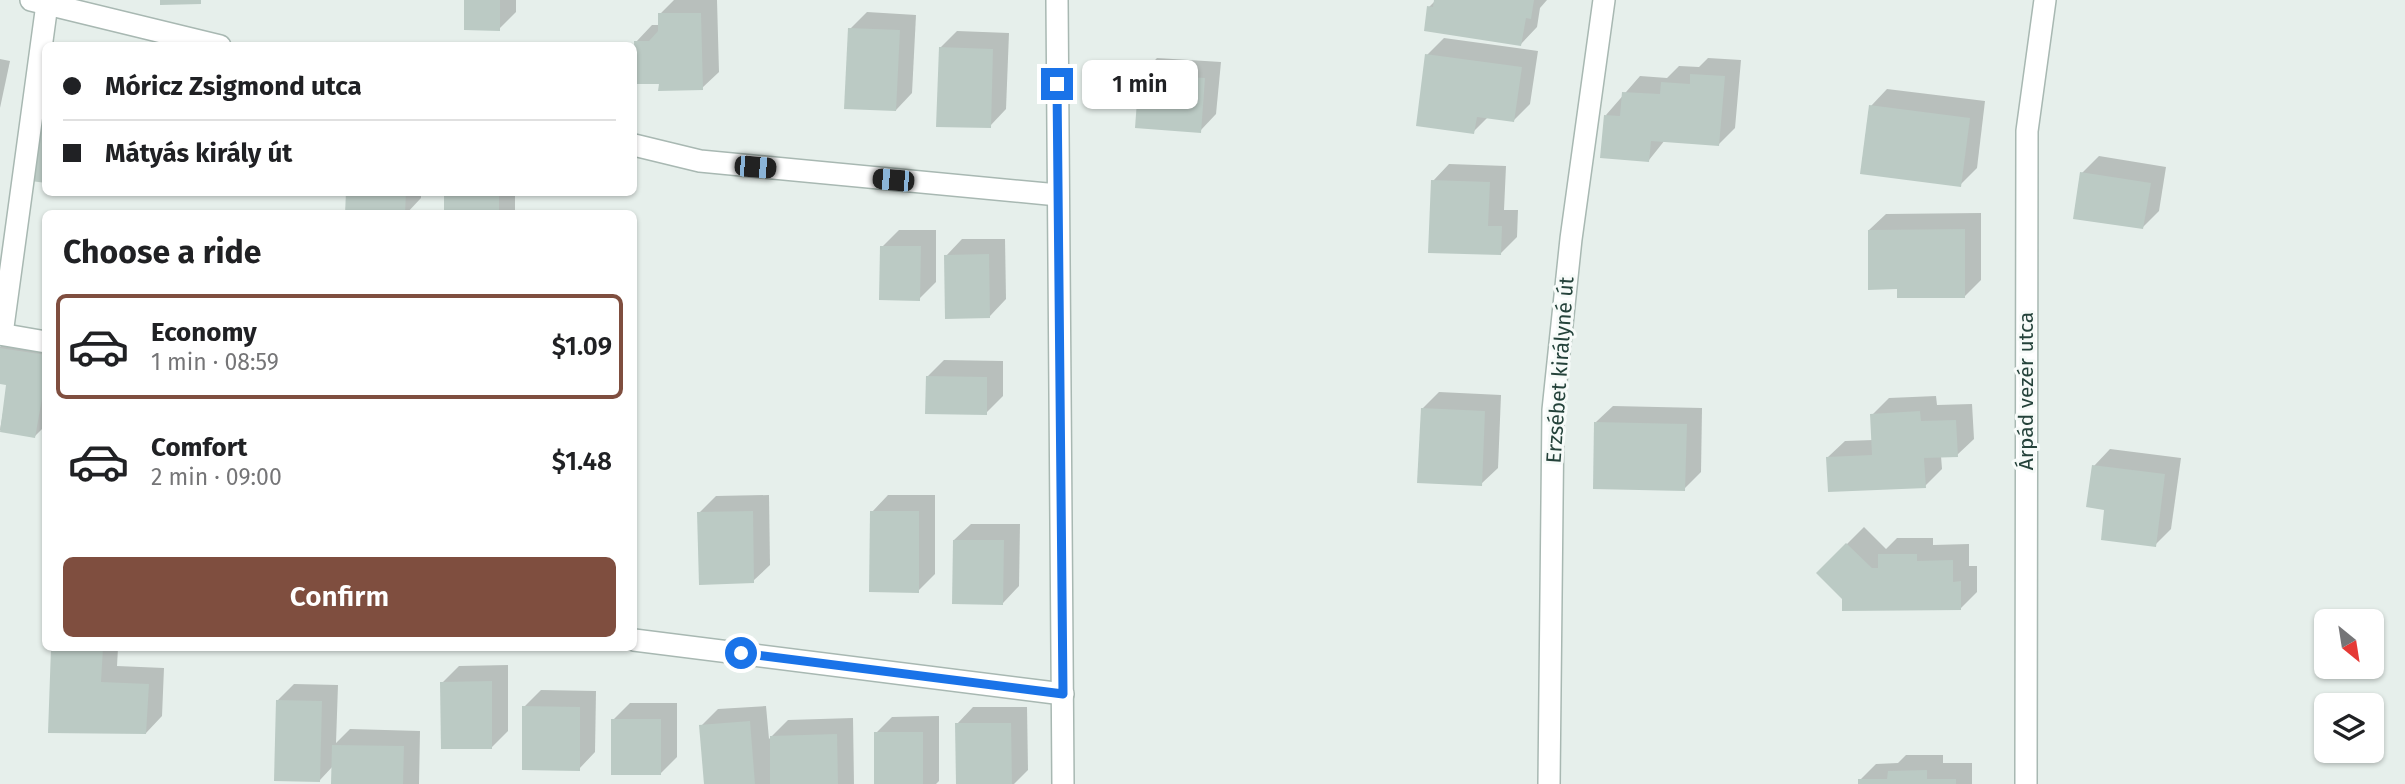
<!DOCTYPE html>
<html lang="en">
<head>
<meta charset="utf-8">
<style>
	body { margin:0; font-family:"Fira Sans",sans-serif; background:#f2f2f2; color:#202124; height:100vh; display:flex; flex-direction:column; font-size:26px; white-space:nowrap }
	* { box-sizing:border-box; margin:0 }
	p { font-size:23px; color:#757577 }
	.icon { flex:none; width:38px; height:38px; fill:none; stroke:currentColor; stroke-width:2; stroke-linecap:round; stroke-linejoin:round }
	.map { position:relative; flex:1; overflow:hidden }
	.panel { position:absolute; left:42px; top:210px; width:595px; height:441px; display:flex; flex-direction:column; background:#fff; border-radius:10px; box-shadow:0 2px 5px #0004 }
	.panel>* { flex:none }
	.top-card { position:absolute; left:42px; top:42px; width:595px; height:154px; border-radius:10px; box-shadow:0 2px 5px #0004; display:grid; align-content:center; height:154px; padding:0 21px; background:#fff }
	.needle { width:46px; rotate:150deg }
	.fabs { position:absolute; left:2314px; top:609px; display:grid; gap:14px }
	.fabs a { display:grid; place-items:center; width:70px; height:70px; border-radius:10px; background:#fff; box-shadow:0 2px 5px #0004; font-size:35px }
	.end { position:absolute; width:32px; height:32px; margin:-16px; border:9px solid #1a73e8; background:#fff; box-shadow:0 0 0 4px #fff }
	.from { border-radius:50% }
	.bubble { position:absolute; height:49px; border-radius:10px; background:#fff; box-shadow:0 2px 5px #0004; font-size:23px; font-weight:600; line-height:49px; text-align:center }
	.car { position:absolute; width:21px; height:42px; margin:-21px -10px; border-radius:9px; box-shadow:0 0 5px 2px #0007; background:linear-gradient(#222 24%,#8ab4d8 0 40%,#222 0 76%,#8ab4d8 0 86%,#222 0) }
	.top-card b { display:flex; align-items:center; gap:24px; height:66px; font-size:26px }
	.top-card b+b { border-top:2px solid #e0e0e0 }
	.top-card i { width:18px; height:18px; background:#202124 }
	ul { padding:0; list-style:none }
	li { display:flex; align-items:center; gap:21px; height:105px; margin:0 14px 10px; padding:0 7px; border:4px solid transparent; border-radius:10px }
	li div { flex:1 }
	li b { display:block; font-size:26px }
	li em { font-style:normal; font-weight:600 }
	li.current { border-color:#7f4e3f }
	li>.icon { width:63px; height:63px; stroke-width:1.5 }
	h2 { padding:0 21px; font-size:32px; line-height:84px }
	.cta { display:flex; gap:14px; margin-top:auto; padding:14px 21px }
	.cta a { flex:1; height:80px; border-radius:10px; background:#7f4e3f; color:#fff; font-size:28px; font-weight:600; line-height:80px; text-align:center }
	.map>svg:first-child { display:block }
	.shadow { fill:#0003 }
	.building { fill:#bbcac4 }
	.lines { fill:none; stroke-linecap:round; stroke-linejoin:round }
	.minor-casing { stroke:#a8b8b2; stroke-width:24 }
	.minor { stroke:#fff; stroke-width:21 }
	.route { stroke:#1a73e8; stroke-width:9 }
	.labels { text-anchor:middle; stroke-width:6; stroke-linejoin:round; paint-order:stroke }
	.street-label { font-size:21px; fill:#24423a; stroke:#f7fbf9 }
</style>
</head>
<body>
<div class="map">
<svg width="2405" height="784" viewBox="0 0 2405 784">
	<rect width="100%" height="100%" fill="#e6efeb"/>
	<g class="shadow">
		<path d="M466,0H516V12L499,29Z"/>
		<path d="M674,0H717L719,72L702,88L660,82L636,42L652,25H660V14Z"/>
		<path d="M1436,0H1547L1540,8L1537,27L1521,44L1429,7Z"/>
		<path d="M867,12L916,15L912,93L896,110L850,29Z"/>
		<path d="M957,31L1009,33L1006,109L990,126L940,48Z"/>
		<path d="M1444,38L1538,51L1530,104L1514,120L1488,117L1473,132L1427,55Z"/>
		<path d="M1157,58L1221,62L1216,114L1200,131L1141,75Z"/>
		<path d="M1708,58L1741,60L1735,128L1719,144L1665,140L1649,160L1606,115L1640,76L1667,78L1679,66L1699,67Z"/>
		<path d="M0,59L10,61L0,108Z"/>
		<path d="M1887,89L1985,101L1977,168L1960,185L1871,106Z"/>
		<path d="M2099,156L2166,167L2159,211L2143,227L2082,173Z"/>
		<path d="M1449,164L1506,166L1504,210H1518L1517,237L1500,254L1433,181Z"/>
		<path d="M347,192H421V198L406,214H347Z"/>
		<rect x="446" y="192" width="69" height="22"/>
		<path d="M1981,213V280L1965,296L1899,287L1869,230L1886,214Z"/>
		<path d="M899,230H936V282L919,299L882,247Z"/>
		<path d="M962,239H1005L1006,299L990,316L946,256Z"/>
		<path d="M15,331L46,336V425L35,436L0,430L8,384L0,382V347Z"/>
		<path d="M944,360L1003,361V396L986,413L927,377Z"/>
		<path d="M1439,392L1501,395L1498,468L1481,484L1422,409Z"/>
		<path d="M1936,396L1937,405L1972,404L1974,439L1957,455L1941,456L1942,469L1925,486L1828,457L1845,441L1873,440L1872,415L1889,398Z"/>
		<path d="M1613,406L1702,408L1701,472L1684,489L1596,422Z"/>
		<path d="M2110,449L2181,458L2171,529L2155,545L2106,508L2094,466Z"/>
		<path d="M769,495L770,565L753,581L699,513L716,496Z"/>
		<path d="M888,495H935V574L918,591L872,512Z"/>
		<path d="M971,524H1020L1019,586L1003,603L954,540Z"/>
		<path d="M1864,527L1886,549L1897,538H1933V545L1969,544V566H1977V592L1960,609L1844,598L1818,573Z"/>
		<path d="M53,648H118L117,666L164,668L162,716L146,733L50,732Z"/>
		<path d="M508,665V731L492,747L442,683L459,666Z"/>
		<path d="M294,684L338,685L336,743L350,729L420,731L419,784H333V766L320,780L277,701Z"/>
		<path d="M541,690L596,691L595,752L579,769L524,707Z"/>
		<path d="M630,703H677V757L661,773L613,720Z"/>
		<path d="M766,706L769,739L788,720L853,718L854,784H705L701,726L718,709Z"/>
		<path d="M973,707H1027L1028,770L1014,784H958L957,724Z"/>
		<path d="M939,716V781L936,784H876V733L892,717Z"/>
		<path d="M1906,755H1943V763H1972V784H1860V780L1876,764L1898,763Z"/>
	</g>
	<g class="building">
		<path d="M160,0H201V4L160,5Z"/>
		<path d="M464,0H500V31L464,30Z"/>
		<path d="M1434,0H1534L1531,19L1526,18L1521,46L1424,31L1427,6L1433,7Z"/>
		<path d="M658,13H701L703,90L658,91L659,84H635L634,41H649L658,31Z"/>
		<path d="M848,28L900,30L896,111L844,109Z"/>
		<path d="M939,47L993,49L991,128L936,127Z"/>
		<path d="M1425,54L1522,67L1514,122L1477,117L1474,134L1416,126Z"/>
		<path d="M1139,74L1205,78L1201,133L1135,128Z"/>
		<path d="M1690,74L1725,76L1719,146L1651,141L1649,162L1600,158L1604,115L1620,116L1622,92L1660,94L1661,82L1690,84Z"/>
		<path d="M1869,105L1970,118L1961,187L1860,174Z"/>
		<path d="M40,118L46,119V183L31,181Z"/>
		<path d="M2080,172L2151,183L2143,229L2073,219Z"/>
		<path d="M1431,180L1490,182L1488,226H1502L1501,255L1428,253Z"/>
		<path d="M346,192H406L405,214H345Z"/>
		<rect x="444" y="192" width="55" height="22"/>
		<path d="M1965,229V298H1897V289L1868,290V230Z"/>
		<path d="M880,246H921L920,301L879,300Z"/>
		<path d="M989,254L990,318L945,319L944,255Z"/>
		<path d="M0,348L46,355V376L35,438L0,432L6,385L0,384Z"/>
		<path d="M926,376L987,377V415L925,414Z"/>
		<path d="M1421,408L1485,411L1482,486L1417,483Z"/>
		<path d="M1920,411L1921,421L1956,420L1958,457L1924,458L1926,488L1828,492L1826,457L1872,455L1870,414Z"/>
		<path d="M1594,422L1687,424L1685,491L1593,489Z"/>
		<path d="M2092,465L2165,474L2156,547L2101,540L2104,510L2086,507Z"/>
		<path d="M753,511L754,583L699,585L697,512Z"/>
		<path d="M870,511H919V593L869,592Z"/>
		<path d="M953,540H1004L1003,605L952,604Z"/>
		<path d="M1846,543L1872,568H1878V554H1917V561L1953,560V582L1961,581V610L1842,611V599L1816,573Z"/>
		<path d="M51,648H103L101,682L149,684L146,734L48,733Z"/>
		<path d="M492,681V749H441L440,682Z"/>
		<path d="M276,700L322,701L320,782L274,781Z"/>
		<path d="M522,706L580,707V771L522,770Z"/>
		<rect x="611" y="719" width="50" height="56"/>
		<path d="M750,721L755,784H704L699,725Z"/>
		<path d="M955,723H1011L1012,784H956Z"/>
		<rect x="874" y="732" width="49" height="52"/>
		<path d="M837,734L838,784H770V736Z"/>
		<path d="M332,745L404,746L403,784H331Z"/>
		<path d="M1927,770V779H1956V784H1858V779H1887L1888,771Z"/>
	</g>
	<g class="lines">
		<g class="minor-casing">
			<g id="minor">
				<path d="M31,0L220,46"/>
				<path d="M1057,0L1063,784"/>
				<path d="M634,145L700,161L1058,195"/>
				<path d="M0,334L46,342"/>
				<path d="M2,334L47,4"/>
				<path d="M634,640L1063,694"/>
				<path d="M1549,784L1553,410L1571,239L1604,0"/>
				<path d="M2026,784L2027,131L2045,0"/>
			</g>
		</g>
		<use href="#minor" class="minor"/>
	</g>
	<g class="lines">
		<path class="route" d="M741,653L1063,694L1057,84"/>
	</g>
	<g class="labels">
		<g class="street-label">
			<text transform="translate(1560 370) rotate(-86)" y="7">Erzsébet királyné út</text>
			<text transform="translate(2026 391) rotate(-90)" y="7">Árpád vezér utca</text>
		</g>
	</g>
</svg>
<div class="fabs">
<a><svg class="needle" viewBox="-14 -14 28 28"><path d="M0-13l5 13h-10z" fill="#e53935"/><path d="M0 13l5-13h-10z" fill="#757577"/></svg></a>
<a><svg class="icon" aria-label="layers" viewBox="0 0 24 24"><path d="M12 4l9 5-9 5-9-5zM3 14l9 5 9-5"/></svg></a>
</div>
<i class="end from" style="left:741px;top:653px"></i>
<i class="end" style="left:1057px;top:84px"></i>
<div class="bubble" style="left:1082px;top:60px;width:116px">1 min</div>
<i class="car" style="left:755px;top:167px;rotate:95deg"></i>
<i class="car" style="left:893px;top:180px;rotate:275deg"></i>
<div class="top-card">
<b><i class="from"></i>Móricz Zsigmond utca</b>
<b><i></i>Mátyás király út</b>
</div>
<section class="panel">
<h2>Choose a ride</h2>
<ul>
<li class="current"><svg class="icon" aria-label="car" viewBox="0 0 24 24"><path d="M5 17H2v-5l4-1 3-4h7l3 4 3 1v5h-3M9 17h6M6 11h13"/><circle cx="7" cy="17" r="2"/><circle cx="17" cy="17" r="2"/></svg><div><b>Economy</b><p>1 min · 08:59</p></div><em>$1.09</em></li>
<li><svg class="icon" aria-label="car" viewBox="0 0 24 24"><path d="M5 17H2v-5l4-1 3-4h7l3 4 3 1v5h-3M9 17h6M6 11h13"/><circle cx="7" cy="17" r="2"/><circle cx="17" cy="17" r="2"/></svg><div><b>Comfort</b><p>2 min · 09:00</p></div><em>$1.48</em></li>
</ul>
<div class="cta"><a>Confirm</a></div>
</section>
</div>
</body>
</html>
